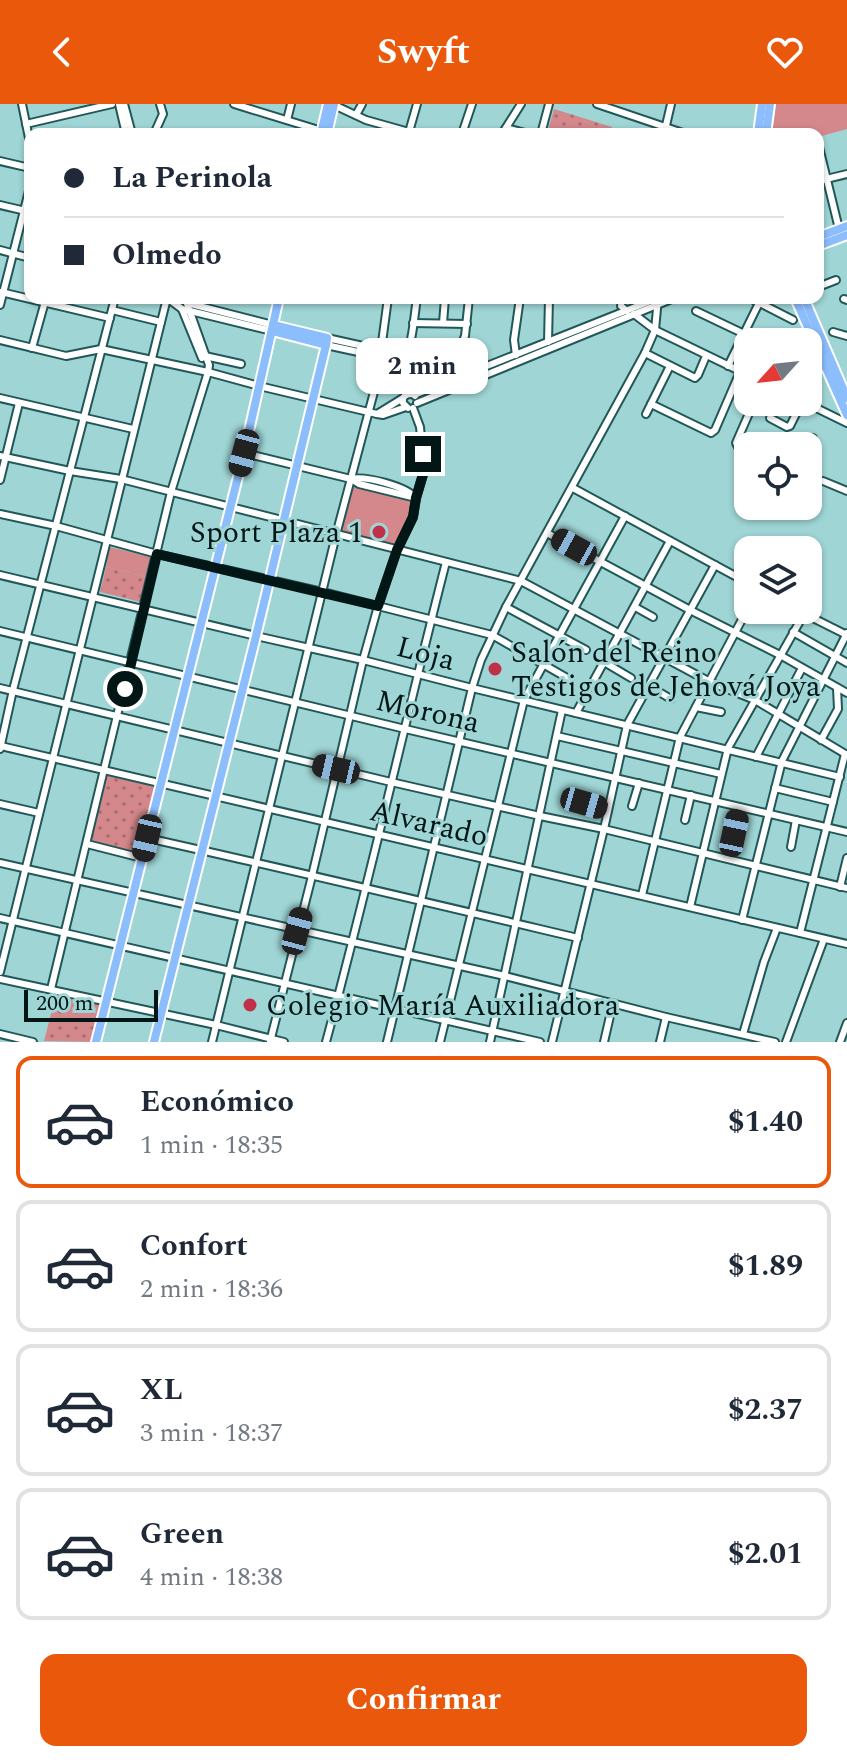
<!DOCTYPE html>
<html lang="es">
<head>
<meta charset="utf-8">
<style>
	body { margin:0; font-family:Spectral,serif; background:#f2f2f3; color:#1f2937; height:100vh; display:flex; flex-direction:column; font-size:30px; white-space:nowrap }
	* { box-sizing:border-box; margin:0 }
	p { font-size:26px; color:#747a83 }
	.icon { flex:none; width:44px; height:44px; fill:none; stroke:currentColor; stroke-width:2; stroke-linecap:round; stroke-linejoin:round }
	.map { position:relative; height:938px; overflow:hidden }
	.side { display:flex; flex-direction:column; background:#fff; flex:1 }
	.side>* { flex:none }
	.guide { position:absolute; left:24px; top:24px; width:800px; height:176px; border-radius:16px; box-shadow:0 2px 6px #0004; display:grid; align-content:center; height:176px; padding:0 40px; background:#fff }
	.needle { width:52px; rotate:243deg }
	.tools { position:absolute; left:734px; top:224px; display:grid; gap:16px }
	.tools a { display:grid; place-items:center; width:88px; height:88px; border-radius:16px; background:#fff; box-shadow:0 2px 6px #0004; font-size:40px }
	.scale { position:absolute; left:24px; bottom:20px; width:134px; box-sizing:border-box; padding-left:8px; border:4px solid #021616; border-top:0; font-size:22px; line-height:28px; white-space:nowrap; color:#021616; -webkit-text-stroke:6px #9fd5d5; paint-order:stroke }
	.end { position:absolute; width:36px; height:36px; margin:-18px; border:10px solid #021616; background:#fff; box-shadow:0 0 0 4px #fff }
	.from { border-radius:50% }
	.bubble { position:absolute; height:56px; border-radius:16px; background:#fff; box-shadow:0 2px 6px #0004; font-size:26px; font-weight:700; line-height:56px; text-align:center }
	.car { position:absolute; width:24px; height:48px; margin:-24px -12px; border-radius:10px; box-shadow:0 0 6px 2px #0007; background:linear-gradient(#222 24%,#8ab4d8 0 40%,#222 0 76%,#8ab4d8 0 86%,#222 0) }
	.guide b { display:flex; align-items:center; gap:28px; height:76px; font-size:30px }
	.guide b+b { border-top:2px solid #e0e1e3 }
	.guide i { width:20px; height:20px; background:#1f2937 }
	ul { padding:14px 0 0; list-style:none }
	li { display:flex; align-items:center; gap:24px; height:132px; margin:0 16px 12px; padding:0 24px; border:4px solid #e0e1e3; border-radius:16px }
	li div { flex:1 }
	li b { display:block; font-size:30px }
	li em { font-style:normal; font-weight:700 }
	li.current { border-color:#ea580c }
	li>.icon { width:72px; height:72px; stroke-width:1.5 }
	.action { display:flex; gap:16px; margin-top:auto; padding:16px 40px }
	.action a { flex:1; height:92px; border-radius:16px; background:#ea580c; color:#fff; font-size:32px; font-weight:700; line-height:92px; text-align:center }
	header { display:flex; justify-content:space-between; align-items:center; height:104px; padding:0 40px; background:#ea580c; color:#fff; font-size:36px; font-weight:700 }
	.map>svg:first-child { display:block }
	.grass { fill:#d4888c }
	.park { fill:url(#park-dots) }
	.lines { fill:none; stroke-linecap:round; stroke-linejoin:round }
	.minor-casing { stroke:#225758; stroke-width:10 }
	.major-casing { stroke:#fff; stroke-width:12 }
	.minor { stroke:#fff; stroke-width:6 }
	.major { stroke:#8cbdfd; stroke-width:8 }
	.route { stroke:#021616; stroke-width:10 }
	.poi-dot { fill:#c13049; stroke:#9fd5d5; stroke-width:3 }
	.labels { text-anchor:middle; stroke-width:6; stroke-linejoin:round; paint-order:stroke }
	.poi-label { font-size:30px; fill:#021616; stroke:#9fd5d5; text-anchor:start }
	.street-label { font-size:30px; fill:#021616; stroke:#9fd5d5 }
</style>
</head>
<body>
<header><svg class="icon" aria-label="back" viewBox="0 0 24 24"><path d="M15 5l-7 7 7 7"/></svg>Swyft<svg class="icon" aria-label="heart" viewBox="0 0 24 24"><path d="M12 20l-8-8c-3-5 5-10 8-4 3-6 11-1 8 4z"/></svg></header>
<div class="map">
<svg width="847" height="938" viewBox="0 0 847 938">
	<defs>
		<pattern id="park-dots" width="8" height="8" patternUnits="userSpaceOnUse" patternTransform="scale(2)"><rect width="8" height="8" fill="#d4888c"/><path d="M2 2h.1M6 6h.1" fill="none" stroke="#aa6e71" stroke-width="1.8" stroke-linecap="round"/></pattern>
	</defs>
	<rect width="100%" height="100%" fill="#9fd5d5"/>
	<g class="grass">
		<path d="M776,0H847V25L818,33V30H772Z"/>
		<path d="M353,378L414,394L406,419L395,443L340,428Z"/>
		<path d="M109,443L152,453L147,473L106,463Z"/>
	</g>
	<g class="park">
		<path d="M554,5L612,23L610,30H547Z"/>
		<path d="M106,463L147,473L141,498L100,488Z"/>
		<path d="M106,671L157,683L140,751L90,738Z"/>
		<path d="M56,890L102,901L93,938L44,937Z"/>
	</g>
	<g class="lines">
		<g class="minor-casing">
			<g id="minor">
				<path d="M22,0L30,39"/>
				<path d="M119,0L126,30"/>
				<path d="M124,0L132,30"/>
				<path d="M234,0L322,27"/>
				<path d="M597,0L686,30"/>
				<path d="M334,1L366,16L416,30"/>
				<path d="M356,11L362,0"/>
				<path d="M287,16L291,0"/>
				<path d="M26,20L112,0"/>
				<path d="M506,24L529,30"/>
				<path d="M409,28L417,0"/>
				<path d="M154,30L163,10L160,0"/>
				<path d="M462,30L472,0"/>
				<path d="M502,30L521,0"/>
				<path d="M541,30L549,0"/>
				<path d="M664,30L671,0"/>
				<path d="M818,39L839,125"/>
				<path d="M0,57L30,64"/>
				<path d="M818,77L847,70"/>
				<path d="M0,101L30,108"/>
				<path d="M0,146L30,154"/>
				<path d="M818,183L836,176"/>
				<path d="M1,188L110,214"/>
				<path d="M165,194L170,196L178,194L191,200L273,221"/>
				<path d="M622,194L621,202L627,207"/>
				<path d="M750,194L793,216"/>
				<path d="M844,195L847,196"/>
				<path d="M170,196L182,205L272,227"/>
				<path d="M0,201L30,83"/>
				<path d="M182,205L202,254"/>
				<path d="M112,206L161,218"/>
				<path d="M696,207L761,238"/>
				<path d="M634,210L655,226L748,271"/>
				<path d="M413,219L467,220"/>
				<path d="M443,219L445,194"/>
				<path d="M833,228L847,232"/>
				<path d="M327,234L381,246L402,253C409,266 405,282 415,292"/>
				<path d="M0,236L66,252L101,245L208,268L259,282L377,310L383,311L406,303"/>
				<path d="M548,238L549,194"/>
				<path d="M326,241L386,254L395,258L406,291"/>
				<path d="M409,241H461L465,232L469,194"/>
				<path d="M32,244L46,194"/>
				<path d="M645,249L695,274L698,271L706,252"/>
				<path d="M516,251L514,236L520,194"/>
				<path d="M205,252L241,260"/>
				<path d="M403,256C413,242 414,212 417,194"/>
				<path d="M728,262L759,199"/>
				<path d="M414,291L658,194"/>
				<path d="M0,294L133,325"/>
				<path d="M804,298L847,319"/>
				<path d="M417,299L674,194"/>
				<path d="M651,300L711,329L715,326L740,268"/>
				<path d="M408,304L403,299C402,293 405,290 412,290"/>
				<path d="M377,310L403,294"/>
				<path d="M646,310L670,262"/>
				<path d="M770,314L787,323L790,322L802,298"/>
				<path d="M808,345L813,334"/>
				<path d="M748,348L738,343L736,339L754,298"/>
				<path d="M244,349L351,375L359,380L416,394"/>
				<path d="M0,352L70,367L121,375L521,477L710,578L755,596L847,651"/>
				<path d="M351,375C367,372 405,382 416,394"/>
				<path d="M0,376L19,299"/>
				<path d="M823,377L847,387"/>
				<path d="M573,384L748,479"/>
				<path d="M0,410L56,422L157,450L323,488L492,531L569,575"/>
				<path d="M547,429L690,506L780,551L847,589"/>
				<path d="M0,471L256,532L363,556L472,584L840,673"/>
				<path d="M506,503L586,546"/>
				<path d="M635,503L653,513"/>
				<path d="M797,506L847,531"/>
				<path d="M0,527L401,624L847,728"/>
				<path d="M793,528L847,559"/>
				<path d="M604,558L631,574"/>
				<path d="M649,582L671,595"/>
				<path d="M0,584L391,678L540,712L604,725L847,784"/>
				<path d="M696,603L721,608"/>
				<path d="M576,609L670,437"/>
				<path d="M557,632L721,670"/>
				<path d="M821,636L838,605L837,584"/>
				<path d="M1,642L847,840"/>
				<path d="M0,645L13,586L115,194"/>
				<path d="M756,653L802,564"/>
				<path d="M775,684L833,698"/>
				<path d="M584,699L608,706"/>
				<path d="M0,700L39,709"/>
				<path d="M632,702L639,679"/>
				<path d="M685,716L691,691"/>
				<path d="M734,729L739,703"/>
				<path d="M147,734C291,766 434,800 578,834"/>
				<path d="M87,740L142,754"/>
				<path d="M791,743L796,716"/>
				<path d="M0,759L505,872L666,913L775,938"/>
				<path d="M840,783L847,754"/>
				<path d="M642,791L680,633L748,504"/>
				<path d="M690,803L728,644L804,510"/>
				<path d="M0,814L540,938"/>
				<path d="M742,816L782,657L847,529"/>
				<path d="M800,829L845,650"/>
				<path d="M0,868L167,194"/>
				<path d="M0,875L216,921L284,938"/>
				<path d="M51,885L171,388L208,268L209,261L185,194"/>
				<path d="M0,930L33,938"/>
				<path d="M743,930L764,858L777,824"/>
				<path d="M212,938L336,431L383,254L381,246L388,194"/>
				<path d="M270,938L311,776L363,556L378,502L397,446L413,413L416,394L424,367L420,323L413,304"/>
				<path d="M326,938C369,779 405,618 446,458"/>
				<path d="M387,938L472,584L481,556L506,503L645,249L655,226L658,194"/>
				<path d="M440,938L524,596L625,412"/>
				<path d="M490,938L562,606"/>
				<path d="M552,938L604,725L627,621L715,461"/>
				<path d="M604,938L613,899"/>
				<path d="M660,938L666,913"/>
				<path d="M786,938L824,835"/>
				<path d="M840,938L847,919"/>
			</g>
		</g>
		<g class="major-casing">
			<g id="major">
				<path d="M321,30L328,0"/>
				<path d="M327,30L334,0"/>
				<path d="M758,30L762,0"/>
				<path d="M766,30L770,0"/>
				<path d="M818,133L847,122"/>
				<path d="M818,142L847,131"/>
				<path d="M795,194L847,311"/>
				<path d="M804,194L847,294"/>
				<path d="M272,227L326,241"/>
				<path d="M96,938L244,349L279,194"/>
				<path d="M154,938L256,532L326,241L327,234L273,221"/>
			</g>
		</g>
		<use href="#minor" class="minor"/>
		<use href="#major" class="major"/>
	</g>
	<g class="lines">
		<path class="route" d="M125,585L157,450L378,502L397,446L413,413L416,394L424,367L423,350"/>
	</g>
	<g class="poi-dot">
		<circle cx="379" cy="428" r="8"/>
		<circle cx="495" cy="565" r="8"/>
		<circle cx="250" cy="901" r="8"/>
	</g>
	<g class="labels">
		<g class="poi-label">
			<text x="363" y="438" text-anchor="end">Sport Plaza 1</text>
			<text x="511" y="558">Salón del Reino<tspan x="511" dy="34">Testigos de Jehová Joya</tspan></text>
			<text x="266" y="911">Colegio María Auxiliadora</text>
		</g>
		<g class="street-label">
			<text transform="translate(426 549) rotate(15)" y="10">Loja</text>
			<text transform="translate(428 607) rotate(13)" y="10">Morona</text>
			<text transform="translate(429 719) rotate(13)" y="10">Alvarado</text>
		</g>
	</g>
</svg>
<div class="tools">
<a><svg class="needle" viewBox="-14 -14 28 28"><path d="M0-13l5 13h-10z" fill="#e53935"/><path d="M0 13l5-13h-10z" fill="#747a83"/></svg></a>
<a><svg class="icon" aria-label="locate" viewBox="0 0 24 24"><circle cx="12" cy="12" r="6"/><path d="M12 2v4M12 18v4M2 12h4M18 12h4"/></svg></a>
<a><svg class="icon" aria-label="layers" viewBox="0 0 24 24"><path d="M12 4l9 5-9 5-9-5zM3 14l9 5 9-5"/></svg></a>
</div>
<div class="scale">200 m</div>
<i class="end from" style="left:125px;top:585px"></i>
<i class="end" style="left:423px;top:350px"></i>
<div class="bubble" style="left:356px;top:234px;width:132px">2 min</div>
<i class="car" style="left:244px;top:349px;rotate:195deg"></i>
<i class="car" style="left:574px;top:443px;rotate:299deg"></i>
<i class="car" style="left:336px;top:665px;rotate:283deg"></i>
<i class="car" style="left:584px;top:699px;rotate:106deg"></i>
<i class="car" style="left:734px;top:729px;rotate:12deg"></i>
<i class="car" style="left:147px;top:734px;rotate:193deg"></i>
<i class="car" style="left:297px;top:827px;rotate:15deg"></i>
<div class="guide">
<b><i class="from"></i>La Perinola</b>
<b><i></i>Olmedo</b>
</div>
</div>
<section class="side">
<ul>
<li class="current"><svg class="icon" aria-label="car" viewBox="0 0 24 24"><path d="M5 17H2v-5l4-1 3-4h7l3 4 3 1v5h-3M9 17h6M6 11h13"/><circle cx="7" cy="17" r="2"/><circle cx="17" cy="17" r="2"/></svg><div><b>Económico</b><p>1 min · 18:35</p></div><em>$1.40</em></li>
<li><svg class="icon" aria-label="car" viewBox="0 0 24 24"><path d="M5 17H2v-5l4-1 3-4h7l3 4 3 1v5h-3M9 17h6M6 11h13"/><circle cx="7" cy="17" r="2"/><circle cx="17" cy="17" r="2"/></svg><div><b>Confort</b><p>2 min · 18:36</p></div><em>$1.89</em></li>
<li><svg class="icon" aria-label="car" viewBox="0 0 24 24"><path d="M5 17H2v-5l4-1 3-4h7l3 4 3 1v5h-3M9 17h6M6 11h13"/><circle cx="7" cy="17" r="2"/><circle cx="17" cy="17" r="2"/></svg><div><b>XL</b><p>3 min · 18:37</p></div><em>$2.37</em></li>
<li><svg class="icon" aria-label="car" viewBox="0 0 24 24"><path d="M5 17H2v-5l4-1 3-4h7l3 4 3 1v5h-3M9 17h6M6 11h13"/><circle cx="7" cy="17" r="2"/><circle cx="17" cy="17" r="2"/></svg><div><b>Green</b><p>4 min · 18:38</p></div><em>$2.01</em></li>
</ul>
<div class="action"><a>Confirmar</a></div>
</section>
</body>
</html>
